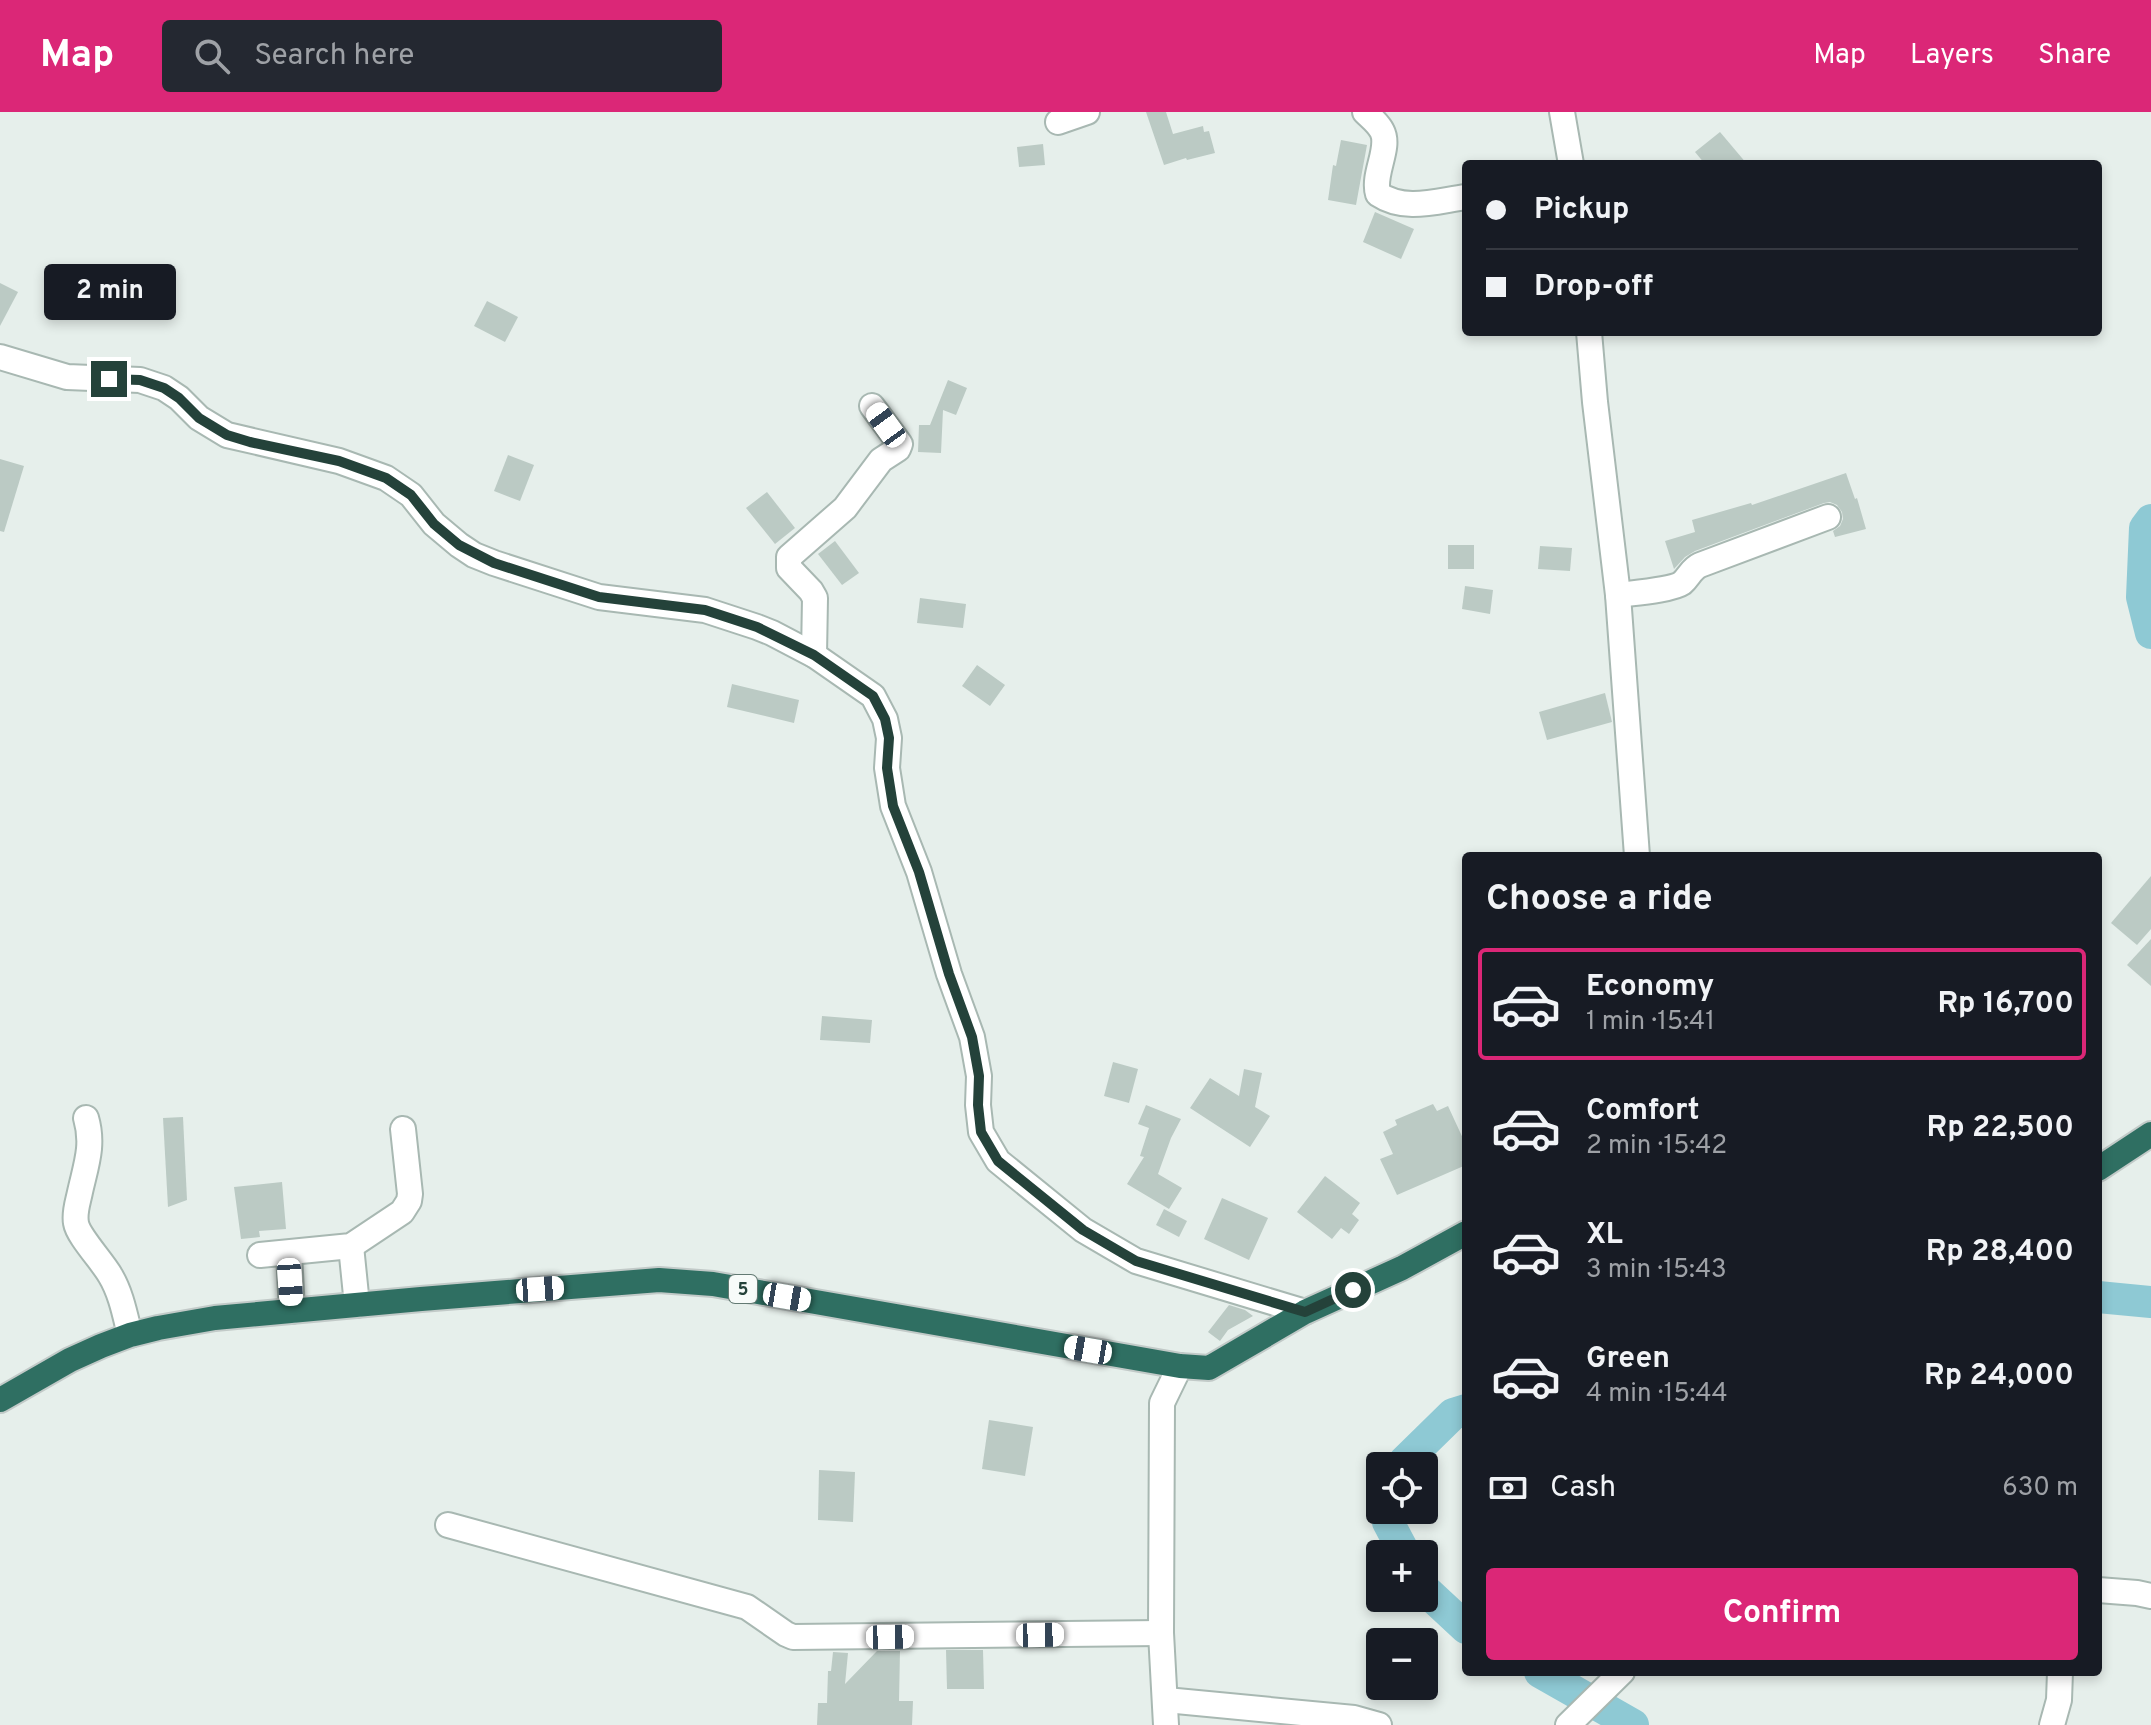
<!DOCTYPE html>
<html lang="en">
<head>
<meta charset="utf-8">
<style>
	body { margin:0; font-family:Overpass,sans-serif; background:#242831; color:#f1f3f6; height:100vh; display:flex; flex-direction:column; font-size:30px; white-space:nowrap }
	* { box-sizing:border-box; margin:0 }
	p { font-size:26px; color:#9ea1a6 }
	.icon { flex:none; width:44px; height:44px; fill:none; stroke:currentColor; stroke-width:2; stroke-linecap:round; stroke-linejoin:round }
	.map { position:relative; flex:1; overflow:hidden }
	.drawer { position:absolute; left:1462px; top:740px; width:640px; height:824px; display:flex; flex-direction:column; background:#171b24; border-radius:8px; box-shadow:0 4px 12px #0003 }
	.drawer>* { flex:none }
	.banner { position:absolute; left:1462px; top:48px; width:640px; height:176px; border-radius:8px; box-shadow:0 4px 12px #0003; display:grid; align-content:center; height:176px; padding:0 24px; background:#171b24 }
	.tools { position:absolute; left:1366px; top:1340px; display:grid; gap:16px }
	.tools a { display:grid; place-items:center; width:72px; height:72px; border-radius:8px; background:#171b24; box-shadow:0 4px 12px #0003; font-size:40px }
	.end { position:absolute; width:36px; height:36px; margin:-18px; border:10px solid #24423a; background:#fff; box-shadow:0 0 0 4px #fff }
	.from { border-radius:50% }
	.bubble { position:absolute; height:56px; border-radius:8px; background:#171b24; box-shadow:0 4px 12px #0003; font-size:26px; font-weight:700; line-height:56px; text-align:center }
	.car { position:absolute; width:24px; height:48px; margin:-24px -12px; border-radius:10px; box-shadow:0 0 6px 2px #0007; background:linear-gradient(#fff 24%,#345 0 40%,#fff 0 76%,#345 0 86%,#fff 0) }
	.banner b { display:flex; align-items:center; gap:28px; height:76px; font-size:30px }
	.banner b+b { border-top:2px solid #363941 }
	.banner i { width:20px; height:20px; background:#f1f3f6 }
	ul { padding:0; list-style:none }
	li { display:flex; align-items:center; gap:24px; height:112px; margin:0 16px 12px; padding:0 8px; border:4px solid transparent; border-radius:8px }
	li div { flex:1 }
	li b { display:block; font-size:30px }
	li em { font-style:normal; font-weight:700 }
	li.selected { border-color:#db2777 }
	li>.icon { width:72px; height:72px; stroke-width:1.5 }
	h2 { padding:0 24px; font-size:36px; line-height:96px }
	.pay { display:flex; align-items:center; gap:20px; height:88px; padding:0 24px; font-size:30px }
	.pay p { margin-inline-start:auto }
	.action { display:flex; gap:16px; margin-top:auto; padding:16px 24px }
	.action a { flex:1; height:92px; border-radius:8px; background:#db2777; color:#fff; font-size:32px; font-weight:700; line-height:92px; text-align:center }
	header { display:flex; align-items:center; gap:48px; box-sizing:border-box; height:112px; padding:0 40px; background:#db2777; color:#fff }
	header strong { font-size:38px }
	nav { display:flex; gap:44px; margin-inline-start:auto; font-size:28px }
	.search { width:560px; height:72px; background:#242831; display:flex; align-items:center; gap:20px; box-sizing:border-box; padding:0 28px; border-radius:8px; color:#9ea1a6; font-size:30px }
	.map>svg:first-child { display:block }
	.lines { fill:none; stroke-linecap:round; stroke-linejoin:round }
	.river { stroke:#8ec9d4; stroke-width:32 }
	.building { fill:#bbcac4 }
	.minor-casing { stroke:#a8b8b2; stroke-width:28 }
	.highway-casing { stroke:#c2cac8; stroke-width:28 }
	.minor { stroke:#fff; stroke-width:24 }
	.highway { stroke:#2f6f62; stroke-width:24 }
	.route { stroke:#24423a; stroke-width:10 }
	.labels { text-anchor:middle; stroke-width:6; stroke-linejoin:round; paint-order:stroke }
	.shield { fill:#f7fbf9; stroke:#637a73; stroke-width:2 }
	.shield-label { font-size:18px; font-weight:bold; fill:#24423a }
</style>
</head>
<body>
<header>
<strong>Map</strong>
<div class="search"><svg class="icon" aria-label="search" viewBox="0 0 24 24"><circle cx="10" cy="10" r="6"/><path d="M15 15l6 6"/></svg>Search here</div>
<nav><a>Map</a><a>Layers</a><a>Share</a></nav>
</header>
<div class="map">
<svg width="2151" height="1613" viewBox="0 0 2151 1613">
	<rect width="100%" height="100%" fill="#e6efeb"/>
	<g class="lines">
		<g class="river">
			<path d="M2151,408L2145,416L2142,485L2151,521"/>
			<path d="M2098,1185L2151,1190"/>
			<path d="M1403,1354L1404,1350L1453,1302L1466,1298"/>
			<path d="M1391,1398L1388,1410L1405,1442"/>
			<path d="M1424,1477L1466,1516"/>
			<path d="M1540,1560L1633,1613"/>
		</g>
	</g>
	<g class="building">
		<path d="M1146,0H1166L1173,22L1203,14L1204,20L1209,19L1215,41L1187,48L1186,46L1164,53Z"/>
		<path d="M1720,20L1747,52H1705L1695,40Z"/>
		<path d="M1341,28L1367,33L1356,93L1328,88L1333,53L1336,54Z"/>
		<path d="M1043,32L1045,53L1019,55L1017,35Z"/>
		<path d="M1375,100L1414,117L1401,147L1363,130Z"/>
		<path d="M0,171L18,180L0,214Z"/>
		<path d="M487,189L518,205L505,230L474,214Z"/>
		<path d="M948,268L967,276L956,303L943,298L941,341L918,340L919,313H930Z"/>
		<path d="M508,343L534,353L520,389L494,379Z"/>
		<path d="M0,347L24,354L4,420L0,419Z"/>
		<path d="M1846,361L1855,387L1857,386L1866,417L1835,425L1833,419L1840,414L1843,407L1842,400L1837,393L1830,390L1824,391L1695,439L1685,445L1674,457L1665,429L1695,420L1692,408L1751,391L1752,393Z"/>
		<path d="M767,380L795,416L775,432L746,396Z"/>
		<path d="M835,429L859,461L842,473L818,442Z"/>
		<rect x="1448" y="433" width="26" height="24"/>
		<path d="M1540,434L1572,436L1570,459L1538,457Z"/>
		<path d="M1465,474L1493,478L1490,502L1462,497Z"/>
		<path d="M920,486L966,492L963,516L917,511Z"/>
		<path d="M977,553L1005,573L990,594L962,574Z"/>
		<path d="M732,572L799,588L794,611L727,595Z"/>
		<path d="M1605,581L1612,610L1547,628L1539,600Z"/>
		<path d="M2151,764V817L2137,833L2111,811Z"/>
		<path d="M2151,827V874L2127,853Z"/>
		<path d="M822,904L872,908L870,931L820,928Z"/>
		<path d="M1113,950L1138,957L1129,991L1104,984Z"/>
		<path d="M1244,957L1262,961L1255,995L1270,1004L1250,1035L1190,996L1210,966L1239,984Z"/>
		<path d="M1433,992L1437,999L1448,994L1466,1033V1053L1397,1083L1380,1047L1393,1042L1383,1020L1397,1013L1395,1008Z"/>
		<path d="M1146,993L1181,1007L1171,1026L1158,1062L1182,1076L1169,1097L1127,1072L1144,1045L1140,1044L1149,1016L1138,1012Z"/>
		<path d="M183,1005L187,1088L168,1095L163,1006Z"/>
		<path d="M1325,1064L1360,1091L1352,1102L1359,1108L1349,1122L1341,1116L1332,1127L1297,1100Z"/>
		<path d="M282,1070L286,1117L259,1119L260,1125L241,1127L234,1075Z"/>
		<path d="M1222,1086L1268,1106L1249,1148L1204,1127Z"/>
		<path d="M1164,1097L1187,1109L1179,1125L1156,1113Z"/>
		<path d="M1229,1193L1245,1198L1253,1204L1228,1218L1220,1229L1208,1220Z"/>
		<path d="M989,1308L1033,1315L1025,1364L982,1357Z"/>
		<path d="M819,1358L855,1360L853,1410L818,1408Z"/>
		<path d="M946,1538H983L984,1577H947Z"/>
		<path d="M877,1539H900L899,1589H913L912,1613H817L818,1591H827L828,1559H831L833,1540L848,1541L845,1572Z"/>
	</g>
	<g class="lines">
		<g class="minor-casing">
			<g id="minor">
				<path d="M1365,0C1371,6 1378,11 1382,19C1391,36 1372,62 1378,82C1405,100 1436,89 1466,85"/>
				<path d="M1562,0L1571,52"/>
				<path d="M1058,10L1087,0"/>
				<path d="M1589,220L1595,290L1618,483L1637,744"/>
				<path d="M0,245L67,265L140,268L164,276L179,286L199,306L227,323L339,349L386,366L411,383L434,412L459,433L474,443L494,451L599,485L705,498L757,515L772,521L814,543L873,584L885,607L889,626L887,656L893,694L919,760L949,862L972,925L979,964L978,993L981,1020L998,1049L1083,1118L1136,1149L1305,1200"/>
				<path d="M1618,483C1632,481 1672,478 1682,471C1689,465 1691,457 1700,453L1828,405"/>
				<path d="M814,543L815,486L811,479L789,456V445L845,396L881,348L898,337L900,332L872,294"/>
				<path d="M86,1006C94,1033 86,1053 80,1080C78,1090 74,1100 76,1111C78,1124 102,1149 110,1163C121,1181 125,1203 130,1223"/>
				<path d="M351,1134L357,1193"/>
				<path d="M289,1141L292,1199"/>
				<path d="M260,1143L351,1134L402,1100L409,1089L410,1082L403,1017"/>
				<path d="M448,1413L747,1495L786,1522L793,1525L1161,1521"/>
				<path d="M2098,1478L2137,1481L2151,1484"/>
				<path d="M1166,1588L1354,1606L1379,1613"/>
				<path d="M1166,1613L1161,1521L1162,1291L1180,1254"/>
				<path d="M1568,1613L1622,1560"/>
				<path d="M2052,1613L2059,1588L2060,1560"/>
			</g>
		</g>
		<g class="highway-casing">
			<g id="highway">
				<path d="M2098,1057L2151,1022"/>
				<path d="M0,1288L70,1248L101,1234L130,1223L158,1216L215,1206L421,1187L659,1168L713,1172L1180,1254L1209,1256L1305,1200L1402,1156L1466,1121"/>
			</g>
		</g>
		<use href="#minor" class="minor"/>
		<use href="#highway" class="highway"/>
	</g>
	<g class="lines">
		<path class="route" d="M109,267L140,268L164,276L179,286L199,306L227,323L250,330L339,349L386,366L411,383L434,412L459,433L494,451L599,485L705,498L757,515L814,543L873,584L885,607L889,626L887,656L893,694L919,760L949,862L972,925L979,964L978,993L981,1020L998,1049L1083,1118L1136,1149L1305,1200L1353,1178"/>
	</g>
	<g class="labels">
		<rect class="shield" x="729" y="1163" width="28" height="28" rx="6"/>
		<g class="shield-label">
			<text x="743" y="1183">5</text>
		</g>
	</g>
</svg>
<div class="tools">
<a><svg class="icon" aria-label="locate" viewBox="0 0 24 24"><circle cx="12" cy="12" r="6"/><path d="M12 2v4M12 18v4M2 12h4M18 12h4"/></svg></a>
<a>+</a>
<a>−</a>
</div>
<i class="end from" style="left:1353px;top:1178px"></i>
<i class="end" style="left:109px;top:267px"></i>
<div class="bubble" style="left:44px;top:152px;width:132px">2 min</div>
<i class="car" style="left:886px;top:313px;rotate:324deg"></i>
<i class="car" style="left:290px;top:1170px;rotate:176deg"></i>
<i class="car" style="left:540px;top:1177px;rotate:86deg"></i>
<i class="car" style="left:787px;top:1185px;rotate:100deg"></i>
<i class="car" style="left:1088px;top:1238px;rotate:280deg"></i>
<i class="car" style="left:1040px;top:1523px;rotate:89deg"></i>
<i class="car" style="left:890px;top:1525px;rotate:89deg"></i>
<div class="banner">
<b><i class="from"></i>Pickup</b>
<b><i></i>Drop-off</b>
</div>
<section class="drawer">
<h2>Choose a ride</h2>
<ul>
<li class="selected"><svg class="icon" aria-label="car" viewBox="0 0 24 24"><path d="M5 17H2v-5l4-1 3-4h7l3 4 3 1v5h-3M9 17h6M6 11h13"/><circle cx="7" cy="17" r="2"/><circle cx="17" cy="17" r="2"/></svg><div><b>Economy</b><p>1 min · 15:41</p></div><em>Rp 16,700</em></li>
<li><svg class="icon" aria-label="car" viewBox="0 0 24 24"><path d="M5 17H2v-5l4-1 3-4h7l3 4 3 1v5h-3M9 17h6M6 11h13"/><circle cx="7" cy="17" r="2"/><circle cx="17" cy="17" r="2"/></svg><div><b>Comfort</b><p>2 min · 15:42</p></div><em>Rp 22,500</em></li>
<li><svg class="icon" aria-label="car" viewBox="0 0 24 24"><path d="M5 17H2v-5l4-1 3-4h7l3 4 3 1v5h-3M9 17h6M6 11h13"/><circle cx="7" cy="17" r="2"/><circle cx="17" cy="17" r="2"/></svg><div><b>XL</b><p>3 min · 15:43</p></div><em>Rp 28,400</em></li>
<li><svg class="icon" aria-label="car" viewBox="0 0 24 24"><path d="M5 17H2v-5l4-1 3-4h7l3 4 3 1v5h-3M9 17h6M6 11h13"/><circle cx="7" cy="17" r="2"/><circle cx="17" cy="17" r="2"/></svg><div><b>Green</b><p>4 min · 15:44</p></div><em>Rp 24,000</em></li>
</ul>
<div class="pay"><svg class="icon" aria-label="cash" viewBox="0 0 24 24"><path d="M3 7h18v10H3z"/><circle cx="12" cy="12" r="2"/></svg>Cash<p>630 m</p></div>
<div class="action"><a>Confirm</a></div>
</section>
</div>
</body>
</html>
